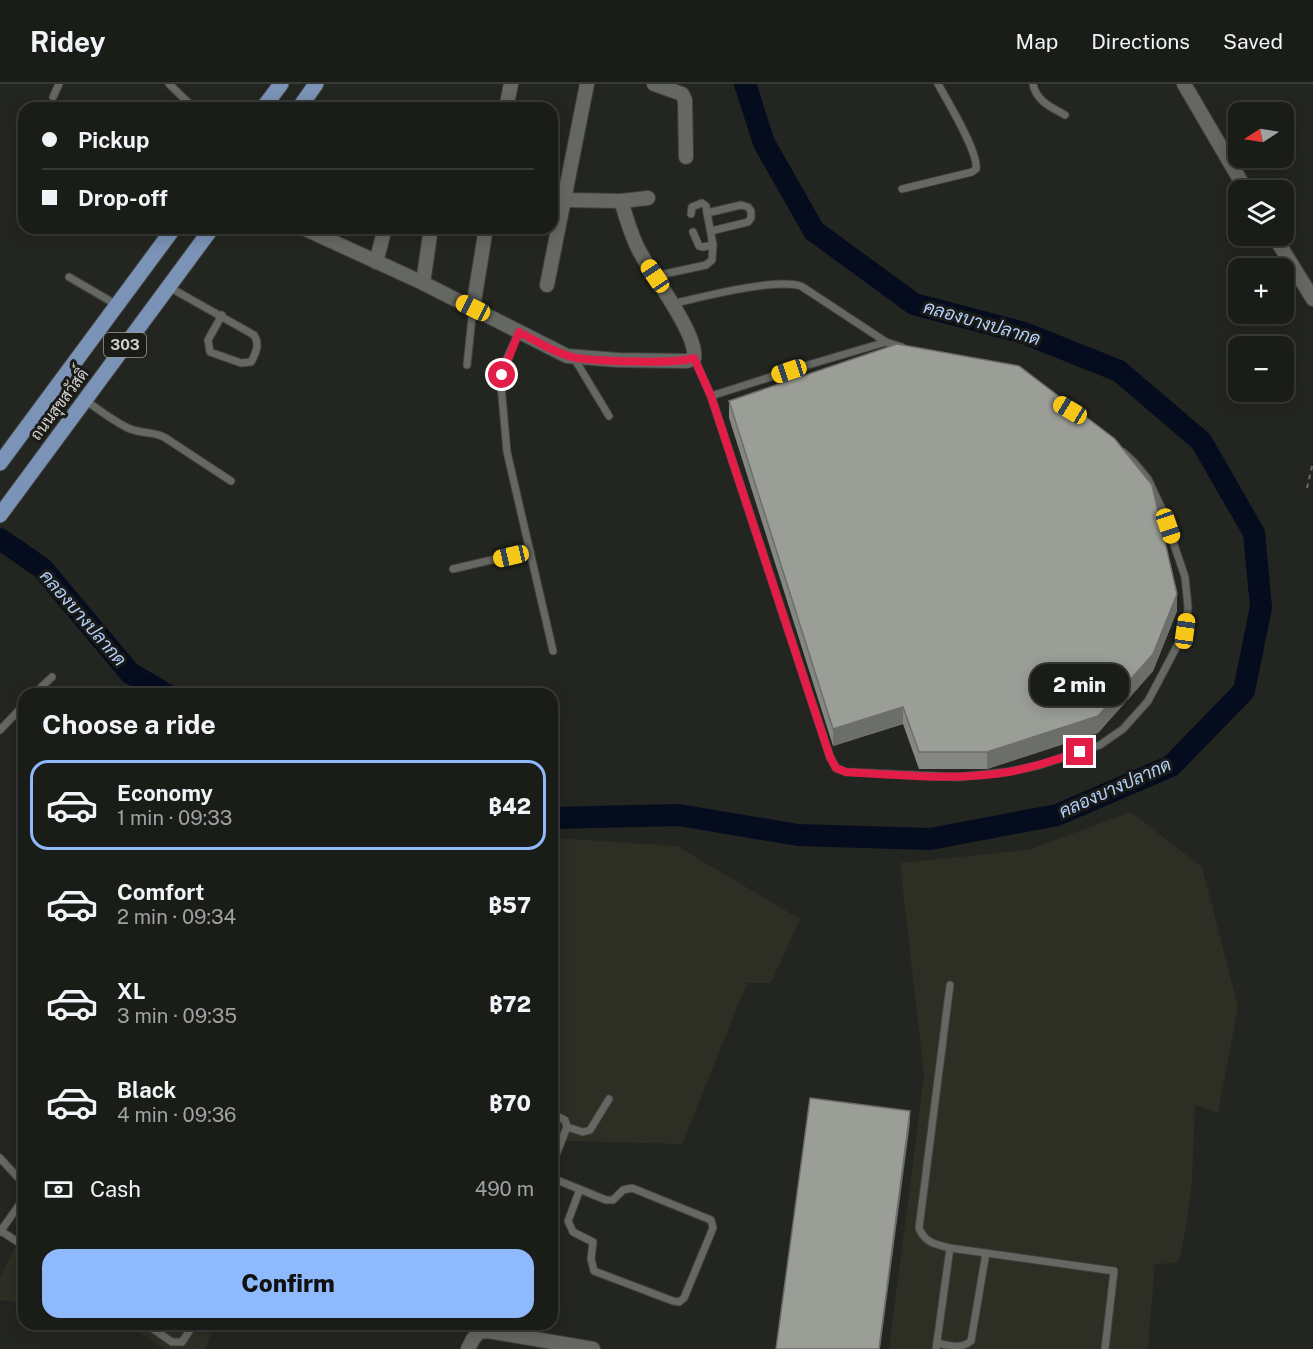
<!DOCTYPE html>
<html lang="en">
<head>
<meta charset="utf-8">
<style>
	body { margin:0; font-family:"Public Sans",Sarabun,sans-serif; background:#232521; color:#f1f3f6; height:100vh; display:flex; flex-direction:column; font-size:22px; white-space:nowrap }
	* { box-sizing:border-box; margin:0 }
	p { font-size:20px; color:#9fa1a2 }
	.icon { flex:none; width:33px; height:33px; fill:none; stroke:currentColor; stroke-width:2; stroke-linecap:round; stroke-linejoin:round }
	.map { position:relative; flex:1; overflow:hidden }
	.sheet { position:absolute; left:18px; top:604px; width:540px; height:642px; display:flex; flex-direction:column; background:#1a1c18; border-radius:18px; box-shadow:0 3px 15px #0003,0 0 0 2px #383a37 }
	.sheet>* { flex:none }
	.top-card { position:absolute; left:18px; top:18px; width:540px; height:132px; border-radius:18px; box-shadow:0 3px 15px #0003,0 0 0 2px #383a37; display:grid; align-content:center; height:132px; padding:0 24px; background:#1a1c18 }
	.needle { width:39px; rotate:258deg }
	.buttons { position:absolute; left:1228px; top:18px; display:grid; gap:12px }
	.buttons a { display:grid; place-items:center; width:66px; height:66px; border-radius:12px; background:#1a1c18; box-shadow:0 3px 15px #0003,0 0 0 2px #383a37; font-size:30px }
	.end { position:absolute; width:27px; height:27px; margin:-14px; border:8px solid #e11d48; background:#fff; box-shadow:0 0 0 3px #fff }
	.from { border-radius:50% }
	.bubble { position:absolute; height:42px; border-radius:18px; background:#1a1c18; box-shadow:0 3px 15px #0003,0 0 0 2px #383a37; font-size:20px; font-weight:800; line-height:42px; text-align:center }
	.car { position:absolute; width:18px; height:36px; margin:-18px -9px; border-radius:8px; box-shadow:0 0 4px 2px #0007; background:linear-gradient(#f5c518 24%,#345 0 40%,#f5c518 0 76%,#345 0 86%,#f5c518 0) }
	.top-card b { display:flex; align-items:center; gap:21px; height:57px; font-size:22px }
	.top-card b+b { border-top:2px solid #383a37 }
	.top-card i { width:15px; height:15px; background:#f1f3f6 }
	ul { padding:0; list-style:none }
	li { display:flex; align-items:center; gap:18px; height:90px; margin:0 12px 9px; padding:0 12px; border:3px solid transparent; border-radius:18px }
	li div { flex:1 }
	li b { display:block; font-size:22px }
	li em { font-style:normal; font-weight:800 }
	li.current { border-color:#8eb9fd }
	li>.icon { width:54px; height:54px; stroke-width:1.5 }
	h2 { padding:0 24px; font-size:27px; line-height:72px }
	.pay { display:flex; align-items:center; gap:15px; height:66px; padding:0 24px; font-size:22px }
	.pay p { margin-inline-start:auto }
	.cta { display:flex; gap:12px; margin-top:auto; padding:12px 24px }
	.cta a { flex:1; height:69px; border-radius:18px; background:#8eb9fd; color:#111; font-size:24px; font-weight:800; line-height:69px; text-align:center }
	header { display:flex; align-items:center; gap:36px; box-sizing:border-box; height:84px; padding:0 30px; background:#1a1c18; border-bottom:2px solid #383a37 }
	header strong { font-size:28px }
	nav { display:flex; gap:33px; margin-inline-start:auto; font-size:21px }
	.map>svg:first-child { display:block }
	.built { fill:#2d2f25 }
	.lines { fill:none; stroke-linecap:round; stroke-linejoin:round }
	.river { stroke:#040c1e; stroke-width:22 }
	.service-casing { stroke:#40413d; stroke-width:9 }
	.minor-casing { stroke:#40413d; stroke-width:16 }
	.primary-casing { stroke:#40413d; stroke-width:17 }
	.path { stroke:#6b6c68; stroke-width:2; stroke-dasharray:4.5 4.5; stroke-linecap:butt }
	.service { stroke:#656762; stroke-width:7 }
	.minor { stroke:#656762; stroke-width:14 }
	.primary { stroke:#7b93b7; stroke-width:15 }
	.wall { fill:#858782 }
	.shaded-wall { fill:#6c6e6a }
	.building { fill:#9b9d97; stroke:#6c6e6a; stroke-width:1.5 }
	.route { stroke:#e11d48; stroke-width:8 }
	.labels { text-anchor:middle; stroke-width:6; stroke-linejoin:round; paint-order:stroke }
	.shield { fill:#1a1b17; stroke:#9a9a98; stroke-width:1.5 }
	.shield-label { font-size:15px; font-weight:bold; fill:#d1d1cf }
	.street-label { font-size:16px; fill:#d1d1cf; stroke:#1a1b17 }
	.water-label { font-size:18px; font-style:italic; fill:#b4d1fe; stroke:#1a1b17 }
</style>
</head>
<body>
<header>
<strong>Ridey</strong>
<nav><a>Map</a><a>Directions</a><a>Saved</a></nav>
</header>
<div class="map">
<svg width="1313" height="1265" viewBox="0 0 1313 1265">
	<rect width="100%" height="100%" fill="#232520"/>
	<g class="built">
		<path d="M1131,728L1202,783L1238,923L1218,1029L1195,1021L1192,1098L1185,1149L1178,1179L1155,1180L1148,1265H889L924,991L900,779L1028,766Z"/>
		<path d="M552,754L677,762L800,835L771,899H747L682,1060L567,1057L552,1051Z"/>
		<path d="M24,1146V1220L0,1216V1193Z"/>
		<path d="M127,1241H215L205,1265H164Z"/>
	</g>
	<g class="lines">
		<g class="river">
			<path d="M0,455L42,484L130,589L166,610"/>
			<path d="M552,734L679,731L798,751L930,755L1057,731L1171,682L1244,607L1261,523L1254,449L1201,357L1119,287L1024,249L914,220L814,147L764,59L745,0"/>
		</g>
		<g class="service-casing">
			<g id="service">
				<path d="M169,0L194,24"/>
				<path d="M1033,0C1036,17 1051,23 1065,31"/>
				<path d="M53,13L59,0"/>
				<path d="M902,105L972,88L976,85C979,69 947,16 938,0"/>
				<path d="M707,129L713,161"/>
				<path d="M691,130L692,123L702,119L706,122L707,129L741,121L748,123L751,127V134L748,138L711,147"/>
				<path d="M655,192L706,181L712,176L713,161L703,163L699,162L693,148"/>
				<path d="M69,193L117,221"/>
				<path d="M169,203L254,251C260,260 256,269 251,278L241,279L210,268L208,256L222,231"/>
				<path d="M671,220C703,213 773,194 801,202L886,258"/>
				<path d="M519,248L504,281L501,301L507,368L553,567"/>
				<path d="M574,274L609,332"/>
				<path d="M694,274L711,312L830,673L836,684L846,688L958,693L1007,688L1040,681L1100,661L1123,645L1148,617L1185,547L1188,523L1185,493L1162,425L1148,395L1133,377L1123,368"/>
				<path d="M467,281L473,224"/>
				<path d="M711,312L808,281L886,258L902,263"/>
				<path d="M85,316C98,325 112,336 126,343C138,350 151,347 164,353L231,397"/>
				<path d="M453,485L530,467"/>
				<path d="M34,610L52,593"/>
				<path d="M0,646L24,621"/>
				<path d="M552,1030L565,1036L567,1043L552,1081"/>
				<path d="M567,1043L583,1048L590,1046L609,1015"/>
				<path d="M0,1074L24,1100"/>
				<path d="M552,1094L606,1116H613L623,1106L632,1104L711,1136L713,1144L684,1214L679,1218L673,1217L594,1187L591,1175L593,1158L573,1148L568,1137L580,1105"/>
				<path d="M1,1147L24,1162"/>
				<path d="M0,1148L24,1114"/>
				<path d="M950,1164L1114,1187L1105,1265"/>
				<path d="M146,1240L172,1258H182L194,1240"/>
				<path d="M937,1259C949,1262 962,1265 971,1257L986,1169"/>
				<path d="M936,1265L950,1164C935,1160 925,1159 919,1144L950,901"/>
			</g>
		</g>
		<g class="minor-casing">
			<g id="minor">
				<path d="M654,0L682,10L685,16L686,73"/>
				<path d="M1184,0L1246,106"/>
				<path d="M506,24L511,0"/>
				<path d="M564,116L621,117L648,114"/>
				<path d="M303,144L423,199L567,272L618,276L687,277L694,274C698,251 653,192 641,170C631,153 627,135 621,117"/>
				<path d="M1274,152L1313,215"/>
				<path d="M376,178L385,144"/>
				<path d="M423,199L431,144"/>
				<path d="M547,201L587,0"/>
				<path d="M473,224L486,144"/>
				<path d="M468,1265L473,1255L479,1248L488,1247L593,1265"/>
			</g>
		</g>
		<g class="primary-casing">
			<g id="primary">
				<path d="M263,24L281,0"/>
				<path d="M299,24L316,0"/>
				<path d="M0,379L174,144"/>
				<path d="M0,431L212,144"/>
			</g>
		</g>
		<path class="path" d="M1307,404L1313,378"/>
		<use href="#service" class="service"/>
		<use href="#minor" class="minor"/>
		<use href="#primary" class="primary"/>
	</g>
	<path class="wall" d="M729,317L1177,527L1153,587L1098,649L987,685H919L903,640L833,662L729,334Z"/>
	<g class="shaded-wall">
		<path d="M1177,510V527L1153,587L1098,649L987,685V668Z"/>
		<path d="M903,623V640L833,662V645Z"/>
		<path d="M910,1027V1039L880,1265H879Z"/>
	</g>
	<g class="building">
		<path d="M897,260L1019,282L1115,355L1152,401L1177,510L1153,570L1098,632L987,668H919L903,623L833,645L729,317Z"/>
		<path d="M810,1014L910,1027L879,1265H776Z"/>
	</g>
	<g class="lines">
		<path class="route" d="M502,291L519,248C535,256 551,267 569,272C586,278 679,280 694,274L711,312L830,673L836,684L846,688C899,691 956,697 1008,688C1033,684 1056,675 1080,668"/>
	</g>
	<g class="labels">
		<rect class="shield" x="104" y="249" width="42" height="24" rx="4.5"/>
		<g class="shield-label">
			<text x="125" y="266">303</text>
		</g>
		<g class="street-label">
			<text transform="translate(59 320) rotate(-53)" y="6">ถนนสุขสวัสดิ์</text>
		</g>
		<g class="water-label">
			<text transform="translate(982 239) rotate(16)" y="6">คลองบางปลากด</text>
			<text transform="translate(83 534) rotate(49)" y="6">คลองบางปลากด</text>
			<text transform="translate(1115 704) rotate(-24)" y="6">คลองบางปลากด</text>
		</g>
	</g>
</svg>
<div class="buttons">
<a><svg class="needle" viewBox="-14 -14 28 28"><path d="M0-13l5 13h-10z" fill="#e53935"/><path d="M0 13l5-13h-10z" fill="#9fa1a2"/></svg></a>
<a><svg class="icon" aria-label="layers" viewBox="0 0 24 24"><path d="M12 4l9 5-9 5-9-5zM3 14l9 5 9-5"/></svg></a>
<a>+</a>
<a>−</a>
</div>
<i class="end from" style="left:502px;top:291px"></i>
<i class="end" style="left:1080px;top:668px"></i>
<div class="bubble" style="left:1030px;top:580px;width:99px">2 min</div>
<i class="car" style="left:655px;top:192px;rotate:326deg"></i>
<i class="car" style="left:473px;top:224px;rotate:296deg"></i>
<i class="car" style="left:789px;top:287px;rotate:252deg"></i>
<i class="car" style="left:1070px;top:326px;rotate:301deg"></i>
<i class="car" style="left:1168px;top:442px;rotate:161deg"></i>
<i class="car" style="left:511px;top:472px;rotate:257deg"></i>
<i class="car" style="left:1185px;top:547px;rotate:8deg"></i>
<div class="top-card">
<b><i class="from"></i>Pickup</b>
<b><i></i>Drop-off</b>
</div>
<section class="sheet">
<h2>Choose a ride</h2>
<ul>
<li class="current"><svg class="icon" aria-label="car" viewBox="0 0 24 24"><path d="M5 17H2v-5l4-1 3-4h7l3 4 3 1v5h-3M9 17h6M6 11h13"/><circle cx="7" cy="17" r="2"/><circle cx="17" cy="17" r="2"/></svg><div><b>Economy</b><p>1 min · 09:33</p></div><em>฿42</em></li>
<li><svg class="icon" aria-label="car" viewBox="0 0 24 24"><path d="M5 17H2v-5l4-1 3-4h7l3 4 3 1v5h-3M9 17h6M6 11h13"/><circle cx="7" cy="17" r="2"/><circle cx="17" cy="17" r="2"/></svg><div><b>Comfort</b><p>2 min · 09:34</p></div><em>฿57</em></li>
<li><svg class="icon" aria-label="car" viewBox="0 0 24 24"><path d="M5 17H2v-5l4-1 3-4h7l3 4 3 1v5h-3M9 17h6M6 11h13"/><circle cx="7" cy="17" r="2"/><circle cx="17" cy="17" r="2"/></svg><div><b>XL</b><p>3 min · 09:35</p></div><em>฿72</em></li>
<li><svg class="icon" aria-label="car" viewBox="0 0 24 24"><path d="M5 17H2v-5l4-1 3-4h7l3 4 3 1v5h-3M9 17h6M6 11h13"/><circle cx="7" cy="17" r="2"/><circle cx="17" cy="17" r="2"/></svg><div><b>Black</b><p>4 min · 09:36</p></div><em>฿70</em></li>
</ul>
<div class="pay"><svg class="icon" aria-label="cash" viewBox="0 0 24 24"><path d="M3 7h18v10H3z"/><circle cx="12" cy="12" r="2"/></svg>Cash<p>490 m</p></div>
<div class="cta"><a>Confirm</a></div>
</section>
</div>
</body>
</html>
